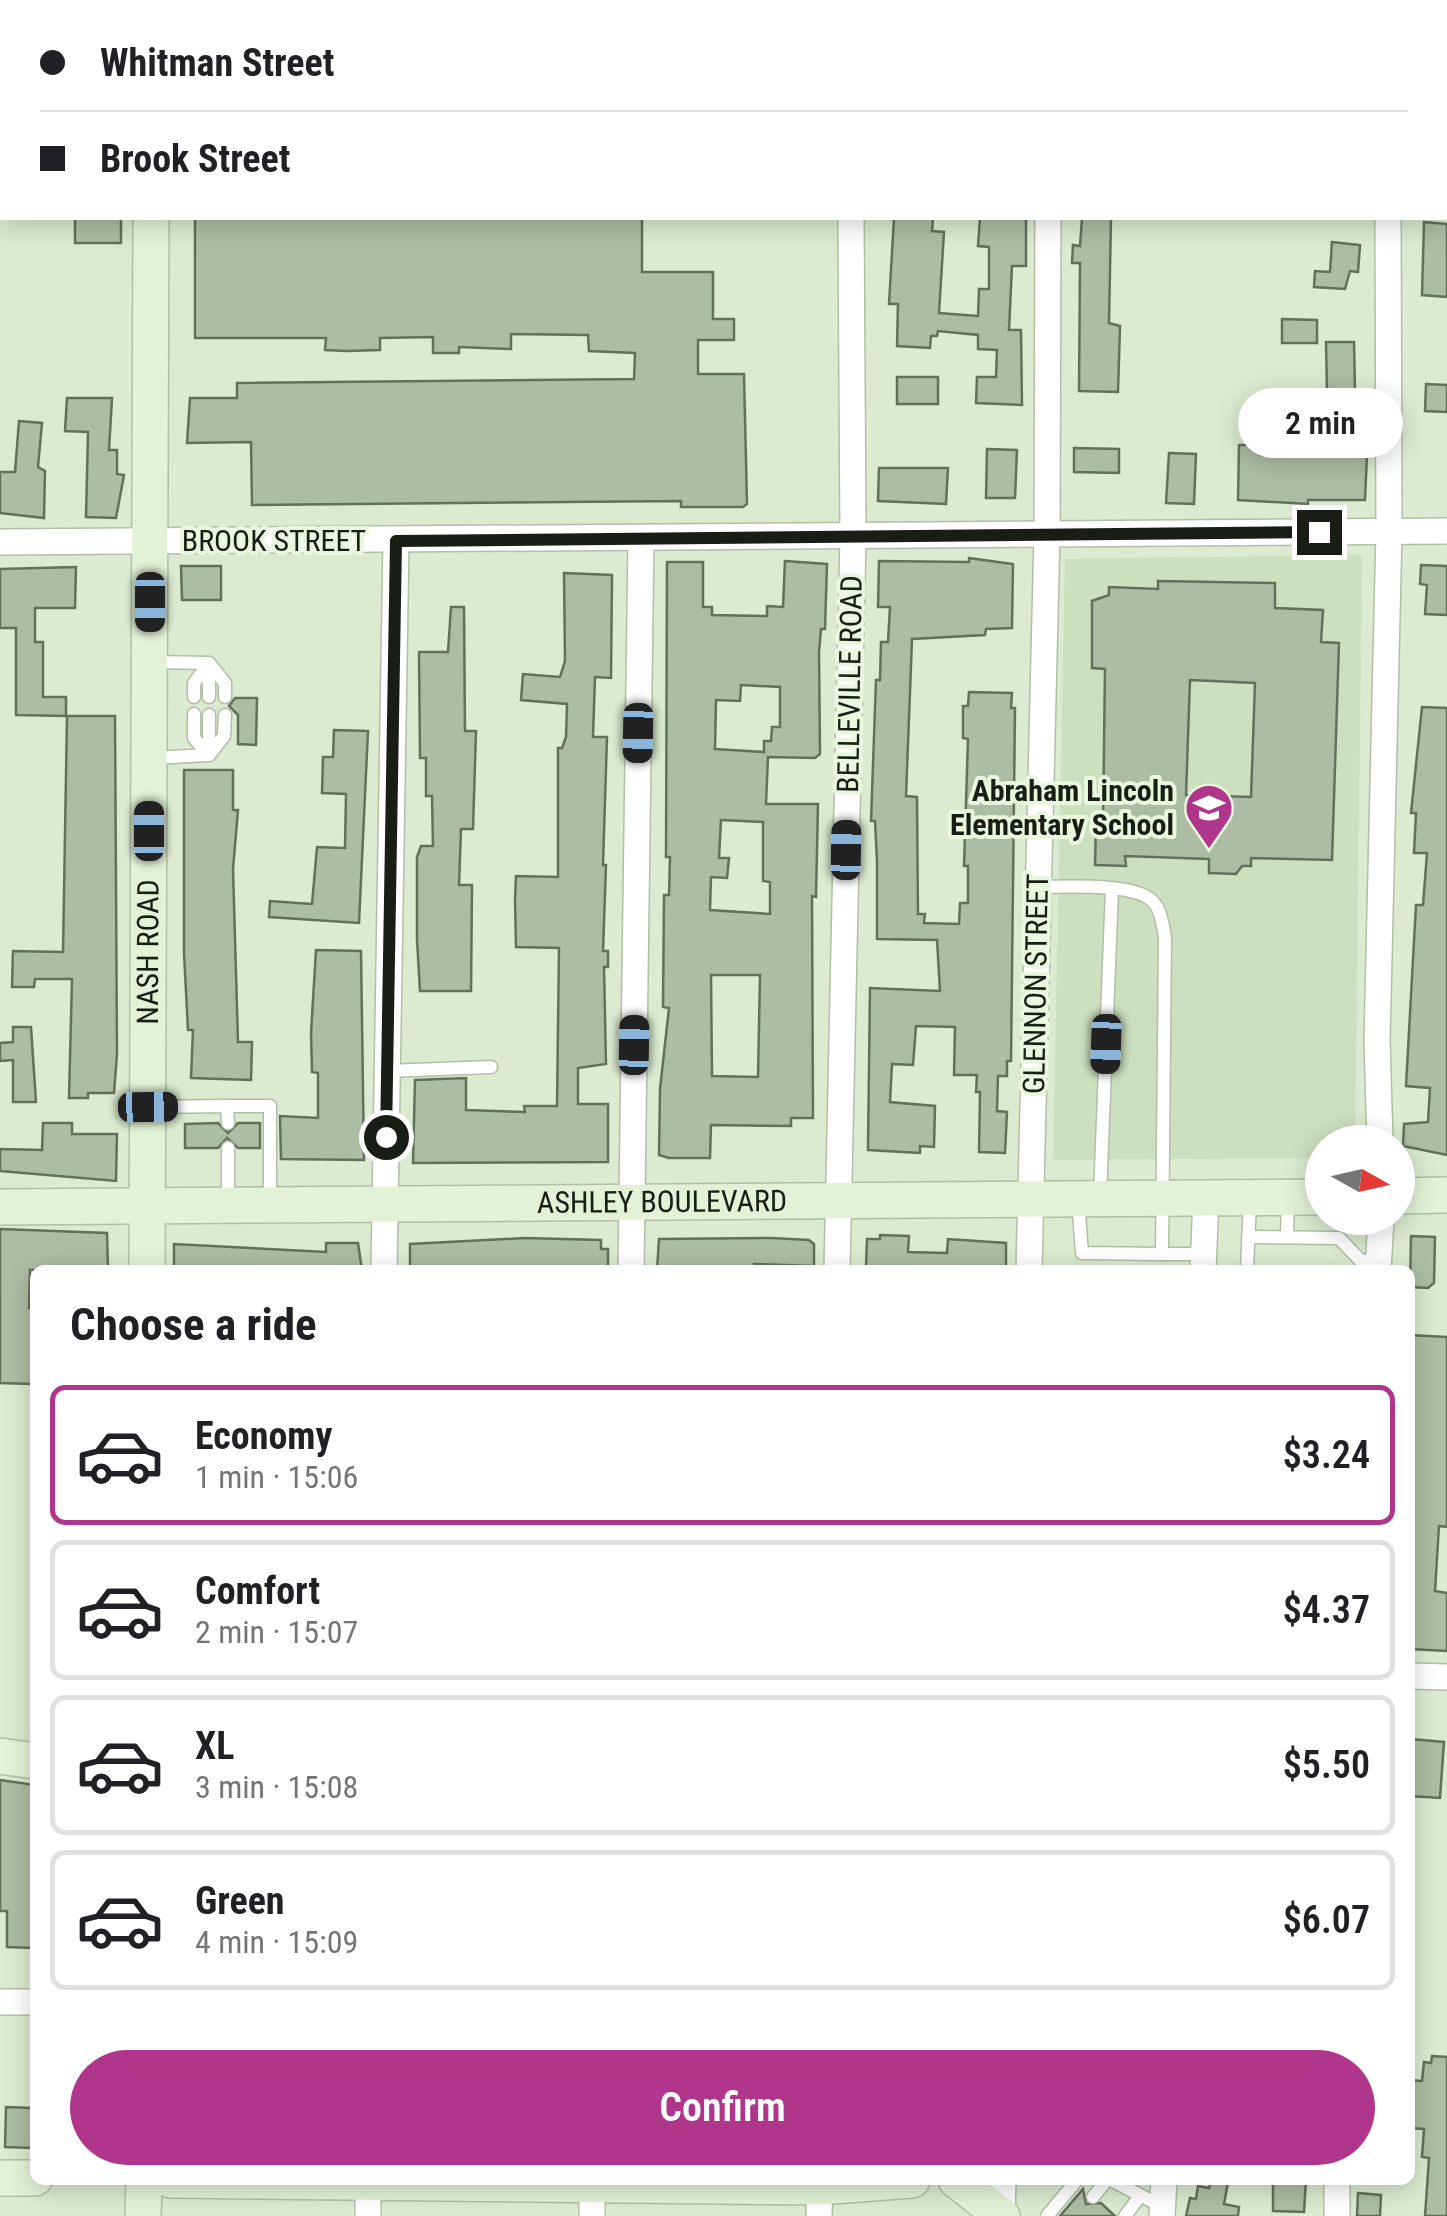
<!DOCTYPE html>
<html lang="en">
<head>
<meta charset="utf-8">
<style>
	body { margin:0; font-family:"Roboto Condensed",sans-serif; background:#f2f2f2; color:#202124; height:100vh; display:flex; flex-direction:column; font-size:38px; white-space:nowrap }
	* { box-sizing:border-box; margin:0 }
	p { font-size:32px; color:#757577 }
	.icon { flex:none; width:55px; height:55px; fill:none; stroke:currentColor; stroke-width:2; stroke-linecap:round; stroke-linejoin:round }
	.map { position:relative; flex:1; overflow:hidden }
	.drawer { position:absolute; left:30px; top:1265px; width:1385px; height:920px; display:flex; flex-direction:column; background:#fff; border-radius:15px; box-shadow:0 5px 25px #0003 }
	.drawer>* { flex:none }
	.top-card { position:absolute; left:0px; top:0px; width:1448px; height:220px; box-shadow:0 5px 25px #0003; display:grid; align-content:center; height:220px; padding:0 40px; background:#fff }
	.needle { width:65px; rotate:98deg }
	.buttons { position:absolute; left:1305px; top:1125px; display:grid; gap:20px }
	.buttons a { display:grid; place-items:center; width:110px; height:110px; border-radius:50%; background:#fff; box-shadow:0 5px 25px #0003; font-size:50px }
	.end { position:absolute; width:45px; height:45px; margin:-22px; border:12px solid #181e15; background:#fff; box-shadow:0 0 0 5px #fff }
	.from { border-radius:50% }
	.bubble { position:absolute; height:70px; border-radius:35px; background:#fff; box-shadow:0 5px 25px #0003; font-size:32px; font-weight:600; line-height:70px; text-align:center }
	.car { position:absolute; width:30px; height:60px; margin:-30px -15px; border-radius:12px; box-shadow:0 0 8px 2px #0007; background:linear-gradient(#222 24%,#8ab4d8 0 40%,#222 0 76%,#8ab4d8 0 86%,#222 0) }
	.top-card b { display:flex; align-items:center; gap:35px; height:95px; font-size:38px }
	.top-card b+b { border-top:2px solid #e0e0e0 }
	.top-card i { width:25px; height:25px; background:#202124 }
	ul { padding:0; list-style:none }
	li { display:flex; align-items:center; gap:30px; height:140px; margin:0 20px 15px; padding:0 20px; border:5px solid #e0e0e0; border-radius:15px }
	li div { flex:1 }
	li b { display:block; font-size:38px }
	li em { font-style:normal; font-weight:600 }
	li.on { border-color:#af368a }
	li>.icon { width:90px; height:90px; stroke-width:1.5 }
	h2 { padding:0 40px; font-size:45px; line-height:120px }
	.action { display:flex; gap:20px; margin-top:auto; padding:20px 40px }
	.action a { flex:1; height:115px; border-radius:60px; background:#af368a; color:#fff; font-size:40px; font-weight:600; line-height:115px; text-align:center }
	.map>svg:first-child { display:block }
	.built { fill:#ccdfbf }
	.building { fill:#adbca4; stroke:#63705a; stroke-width:2.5; fill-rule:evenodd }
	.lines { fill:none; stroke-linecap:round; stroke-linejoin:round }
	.lane-casing { stroke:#b0bfa6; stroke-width:15 }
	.street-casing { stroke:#b0bfa6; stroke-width:28 }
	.secondary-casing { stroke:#b0bfa6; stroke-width:38 }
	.lane { stroke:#fff; stroke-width:12 }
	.street { stroke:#fff; stroke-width:25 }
	.secondary { stroke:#e3f2d7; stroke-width:35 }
	.route { stroke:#181e15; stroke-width:12 }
	.labels { text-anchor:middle; stroke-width:8; stroke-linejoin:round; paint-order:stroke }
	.street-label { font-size:30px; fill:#181e15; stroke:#e8f7dd }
	.poi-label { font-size:30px; font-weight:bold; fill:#181e15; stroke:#e8f7dd; text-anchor:end }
</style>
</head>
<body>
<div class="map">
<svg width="1447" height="2216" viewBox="0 0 1447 2216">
	<rect width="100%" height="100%" fill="#dbead0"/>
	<path class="built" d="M1362,555L1355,1142H1322V1158L1053,1160L1065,559Z"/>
	<g class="building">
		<rect x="75" y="218" width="46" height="25"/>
		<path d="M195,218H642V272H713V319H734V340H698V374H744L747,504L743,507H681V501L252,505L251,442L187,443L190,398H237V383L634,379L635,353L589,351L588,335L511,334V349L459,347V353H433V337L380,338V350L346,351L325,350L326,338H195Z"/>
		<path d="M894,218H933L932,231L944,232L939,313L978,316L979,289H989V247L978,246L980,218H1026V266H1012L1009,330H1021L1022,405L976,403L977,377H996L997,350L978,349V335L938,331L937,336H931L930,348L897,346L898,304H889Z"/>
		<path d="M1082,218H1111L1109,323L1120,326L1118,392L1079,391L1080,263H1072L1073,245L1080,246Z"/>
		<path d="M1424,222L1447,224V297L1422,295Z"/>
		<path d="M1332,242L1360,245L1358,272L1350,271L1345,289L1314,287L1315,271L1330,272Z"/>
		<path d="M1282,319L1317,320V343H1282Z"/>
		<path d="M1326,342H1354L1355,392L1327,393Z"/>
		<rect x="897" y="377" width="41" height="27"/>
		<path d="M1426,384L1447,385V412L1425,411Z"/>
		<path d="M67,398H112L109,450H117V474L124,475L116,518L86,517L88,432L65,431Z"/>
		<path d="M19,421L42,423L38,467L45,471L44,518L0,513V472H15Z"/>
		<path d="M1239,445H1260V455L1361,451L1367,455L1365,500H1308V504L1238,500Z"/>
		<path d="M1074,448L1119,449V473L1074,472Z"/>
		<path d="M987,449L1017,450L1015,498H986Z"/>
		<path d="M1169,453L1196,454L1194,504L1166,503Z"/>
		<path d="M879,468H948L946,504L878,501Z"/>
		<path d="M969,558L1013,564L1012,628L986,629L985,635L912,639L906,796L917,797L918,914H925L924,923L959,924L960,903H968V866H964L968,739L963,738V706H968L969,692L1012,693L1011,708H1015L1011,1061H1007V1076H998L997,1111L1007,1112L1005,1153L979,1152L980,1092H976L977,1075H954L955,1027L916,1026L913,1065L892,1064L890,1102L935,1106L934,1147L920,1146V1153L868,1150L870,988L940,991L937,940L877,939V862L875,821H871L876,680H880L881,642H888L890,607H878L879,561L969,562Z"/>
		<path d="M785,561L827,564L825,629H821L819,652L820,754L815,758L768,757L766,804H818L816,897L812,896L813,1118H791V1126L711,1125L710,1158H669L659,1155L660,1089L669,1008L663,1007L664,895H669L670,857H666L667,562H703V607H712V615L767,616V606L783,607ZM741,685L780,687V727H772L771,741H764V752L715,749L716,700L740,701ZM721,820L763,822V881L770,882V914L710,910L711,877L727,878L729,858H719ZM711,975H760L758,1077L712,1076Z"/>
		<path d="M1421,565L1447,566V615L1425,614L1427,585L1420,584Z"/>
		<path d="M181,566H221V600H182Z"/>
		<path d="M76,567L75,608H35V642H43V697H66V716L16,715V628H0V569Z"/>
		<path d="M564,573L612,575L611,678L595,677L593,737H607L603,865H606L603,951H608V967H604L606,1064L578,1068V1104H608V1162L413,1163L415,1080L466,1078V1110L525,1112L524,1106H557L559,948L516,947L515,900L516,876L558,877V748H562L566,737L567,704L521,700L523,674L560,677L565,661Z"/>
		<path d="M1158,581L1275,583V608L1323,610L1321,642L1339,643L1332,860L1251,858V866H1242L1236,874L1209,873V859L1125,856L1126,866L1095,865L1096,821L1103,822L1105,669L1092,668V601L1109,595V587L1158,589ZM1190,680L1255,683L1251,797L1186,795Z"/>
		<path d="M451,607H464L465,731H476L473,829H461L459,885H472L471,991H420L417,940V857L421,846H433L432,796H426V758H420L419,652H448Z"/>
		<path d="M235,698H257L256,745L238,744V715L229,706Z"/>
		<path d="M1422,707L1447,708V1155L1403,1146L1404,1124L1428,1122L1430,1088L1406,1086L1416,905H1423L1427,853H1414L1416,813H1411Z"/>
		<path d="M67,716H115L117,1054L114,1093H88V1098H69L72,979H35L34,987H12L13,951L63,952Z"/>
		<path d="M334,730L368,731L359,923L269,917L270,901L312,904L317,847L345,848L346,794L322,793L323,757H333Z"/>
		<path d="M184,770H233V810H238L233,869L238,1042H252L251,1080L191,1078L193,1030H188L184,953Z"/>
		<path d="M316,950L361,951L364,1160L281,1159L280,1116L318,1118V1073L312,1072L311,1033Z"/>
		<path d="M13,1027H31L36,1102H13V1060L0,1061V1043L13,1042Z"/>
		<path d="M43,1123H72V1134H117L116,1181L0,1171V1149L42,1150Z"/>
		<path d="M218,1123L228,1133L238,1123H260V1148H238L227,1138L218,1148H185V1124Z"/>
		<path d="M0,1229L107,1233L108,1270H30L29,1308H35V1377L31,1384L0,1383Z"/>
		<path d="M880,1235L909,1236L908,1252L947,1253L948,1239L1006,1243V1270L866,1266L867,1239H880Z"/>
		<path d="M1411,1236L1435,1237L1434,1283L1428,1288L1410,1287Z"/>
		<path d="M525,1238L601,1240V1249H608V1270L410,1269V1244Z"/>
		<path d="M772,1238L809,1240L814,1244V1266L754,1264V1270H657L659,1239Z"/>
		<path d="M326,1243H358L362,1270H174V1244L326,1252Z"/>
		<path d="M1410,1335L1447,1337V1527L1439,1526L1435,1591L1447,1593V1651L1410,1649Z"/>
		<path d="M1410,1739L1444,1742L1440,1798L1410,1796Z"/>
		<path d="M0,1780L35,1785V1948L7,1947V1911H0Z"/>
		<path d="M1432,2056L1447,2057V2216H1425L1429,2158L1422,2157L1424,2129L1410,2128V2080L1422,2081L1424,2062L1431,2063Z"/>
		<path d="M6,2107L32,2108L31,2148L5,2147Z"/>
		<path d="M1211,2180L1228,2182L1224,2204L1239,2207L1238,2216H1186L1190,2198L1196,2199L1198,2186L1209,2188Z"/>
		<path d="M1273,2180H1306L1304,2212L1273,2211Z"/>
		<path d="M1083,2189L1086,2204L1101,2203L1115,2216H1060Z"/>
		<path d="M1358,2193L1381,2195L1380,2216H1357Z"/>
	</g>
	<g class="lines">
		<g class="lane-casing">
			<g id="lane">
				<path d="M153,662L209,663V697"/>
				<path d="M194,697V683L209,663L225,683V697"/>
				<path d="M194,714V738L209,755L224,736L225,715"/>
				<path d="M152,758L209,755V715"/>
				<path d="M1037,887C1064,887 1129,883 1150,899C1161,907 1162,923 1165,936L1162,1254L1082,1253L1078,1200"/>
				<path d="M387,1071L491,1067"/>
				<path d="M227,1106H270V1200"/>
				<path d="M151,1107L227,1106L228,1123"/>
				<path d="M228,1148V1201"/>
				<path d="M1100,1196L1112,889"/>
				<path d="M1248,1237L1339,1238L1361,1261H1378"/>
				<path d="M1287,1237L1288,1200"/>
				<path d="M1162,1254H1203"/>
				<path d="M1247,1270L1250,1200"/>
				<path d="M1111,2180L1163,2207"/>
				<path d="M1093,2197L1107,2180"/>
				<path d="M1047,2216L1077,2180"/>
				<path d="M1125,2216L1140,2196"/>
			</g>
		</g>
		<g class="street-casing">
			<g id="street">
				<path d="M859,2V0"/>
				<path d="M1052,2V0"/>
				<path d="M1396,2V0"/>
				<path d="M0,542L1447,531"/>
				<path d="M1380,1142L1377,1041L1389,531L1388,218"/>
				<path d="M384,1270L396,541"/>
				<path d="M631,1270L641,538"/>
				<path d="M837,1270L853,537L851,218"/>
				<path d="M1029,1270L1047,534L1048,218"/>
				<path d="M1203,1270L1206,1198"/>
				<path d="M1378,1270L1381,1218"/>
				<path d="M1410,1676L1447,1677"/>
				<path d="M0,2002H35"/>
				<path d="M368,2216V2180"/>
				<path d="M592,2216V2180"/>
				<path d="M819,2216L820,2180"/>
				<path d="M1002,2216L1003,2180"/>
				<path d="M1162,2216L1164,2180"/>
				<path d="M1337,2216V2180"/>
			</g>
		</g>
		<g class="secondary-casing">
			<g id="secondary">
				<path d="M154,2V0"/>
				<path d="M1398,1196L1447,1195"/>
				<path id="s1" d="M0,1207L1322,1197"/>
				<path id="s2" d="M147,1270L151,218"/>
				<path d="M0,1756L35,1761"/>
				<path d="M0,2178H35"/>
				<path d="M170,2180L819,2187L912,2180"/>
				<path d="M956,2180L1002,2216"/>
				<path d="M143,2216L144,2180"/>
			</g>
		</g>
		<use href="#lane" class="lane"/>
		<use href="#street" class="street"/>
		<use href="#secondary" class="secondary"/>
	</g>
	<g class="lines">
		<path class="route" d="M386,1137L396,541L1319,532"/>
	</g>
	<defs>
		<g id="school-pin" transform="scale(2.5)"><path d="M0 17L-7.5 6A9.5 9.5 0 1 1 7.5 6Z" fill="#af368a" stroke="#e8f7dd"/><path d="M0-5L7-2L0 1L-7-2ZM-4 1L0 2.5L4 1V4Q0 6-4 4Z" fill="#fff"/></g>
	</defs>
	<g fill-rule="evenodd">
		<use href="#school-pin" x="1209" y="808"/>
	</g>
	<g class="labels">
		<g class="street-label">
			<text x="274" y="551">BROOK STREET</text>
			<text transform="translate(850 684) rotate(-89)" y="10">BELLEVILLE ROAD</text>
			<text dy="10" stroke="none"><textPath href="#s2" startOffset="318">NASH ROAD</textPath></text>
			<text transform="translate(1036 984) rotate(-89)" y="10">GLENNON STREET</text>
			<text dy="10" stroke="none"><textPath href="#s1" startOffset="662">ASHLEY BOULEVARD</textPath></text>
		</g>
		<g class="poi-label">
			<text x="1174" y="801">Abraham Lincoln<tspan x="1174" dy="34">Elementary School</tspan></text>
		</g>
	</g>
</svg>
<div class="buttons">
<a><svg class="needle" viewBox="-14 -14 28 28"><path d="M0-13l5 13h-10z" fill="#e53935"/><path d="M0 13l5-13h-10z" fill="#757577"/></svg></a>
</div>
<i class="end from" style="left:386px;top:1137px"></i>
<i class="end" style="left:1319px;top:532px"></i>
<div class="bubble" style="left:1238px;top:388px;width:165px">2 min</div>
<i class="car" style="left:150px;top:602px;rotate:180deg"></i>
<i class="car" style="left:638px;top:733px;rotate:181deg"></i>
<i class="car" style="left:149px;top:831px;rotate:0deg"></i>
<i class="car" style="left:846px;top:850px;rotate:1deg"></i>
<i class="car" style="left:1106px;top:1044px;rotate:182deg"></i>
<i class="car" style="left:634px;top:1045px;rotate:1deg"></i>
<i class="car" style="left:148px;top:1107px;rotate:89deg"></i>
<div class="top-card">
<b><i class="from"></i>Whitman Street</b>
<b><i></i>Brook Street</b>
</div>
<section class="drawer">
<h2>Choose a ride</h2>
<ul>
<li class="on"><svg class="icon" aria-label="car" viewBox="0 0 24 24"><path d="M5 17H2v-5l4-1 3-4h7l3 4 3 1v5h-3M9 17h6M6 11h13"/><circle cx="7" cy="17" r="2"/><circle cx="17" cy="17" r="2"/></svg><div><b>Economy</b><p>1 min · 15:06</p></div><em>$3.24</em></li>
<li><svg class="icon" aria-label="car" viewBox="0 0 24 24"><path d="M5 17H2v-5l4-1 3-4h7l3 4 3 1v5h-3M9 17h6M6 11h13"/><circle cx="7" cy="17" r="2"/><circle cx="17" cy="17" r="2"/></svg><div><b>Comfort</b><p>2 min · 15:07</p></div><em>$4.37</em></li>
<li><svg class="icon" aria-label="car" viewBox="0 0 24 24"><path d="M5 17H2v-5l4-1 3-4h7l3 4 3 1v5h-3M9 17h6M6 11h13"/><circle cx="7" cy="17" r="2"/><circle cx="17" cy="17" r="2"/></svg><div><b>XL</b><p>3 min · 15:08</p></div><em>$5.50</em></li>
<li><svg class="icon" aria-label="car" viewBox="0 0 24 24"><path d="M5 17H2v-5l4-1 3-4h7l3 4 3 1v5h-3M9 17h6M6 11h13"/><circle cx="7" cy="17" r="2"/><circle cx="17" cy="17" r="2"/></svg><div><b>Green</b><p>4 min · 15:09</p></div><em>$6.07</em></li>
</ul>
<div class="action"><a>Confirm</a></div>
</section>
</div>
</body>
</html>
